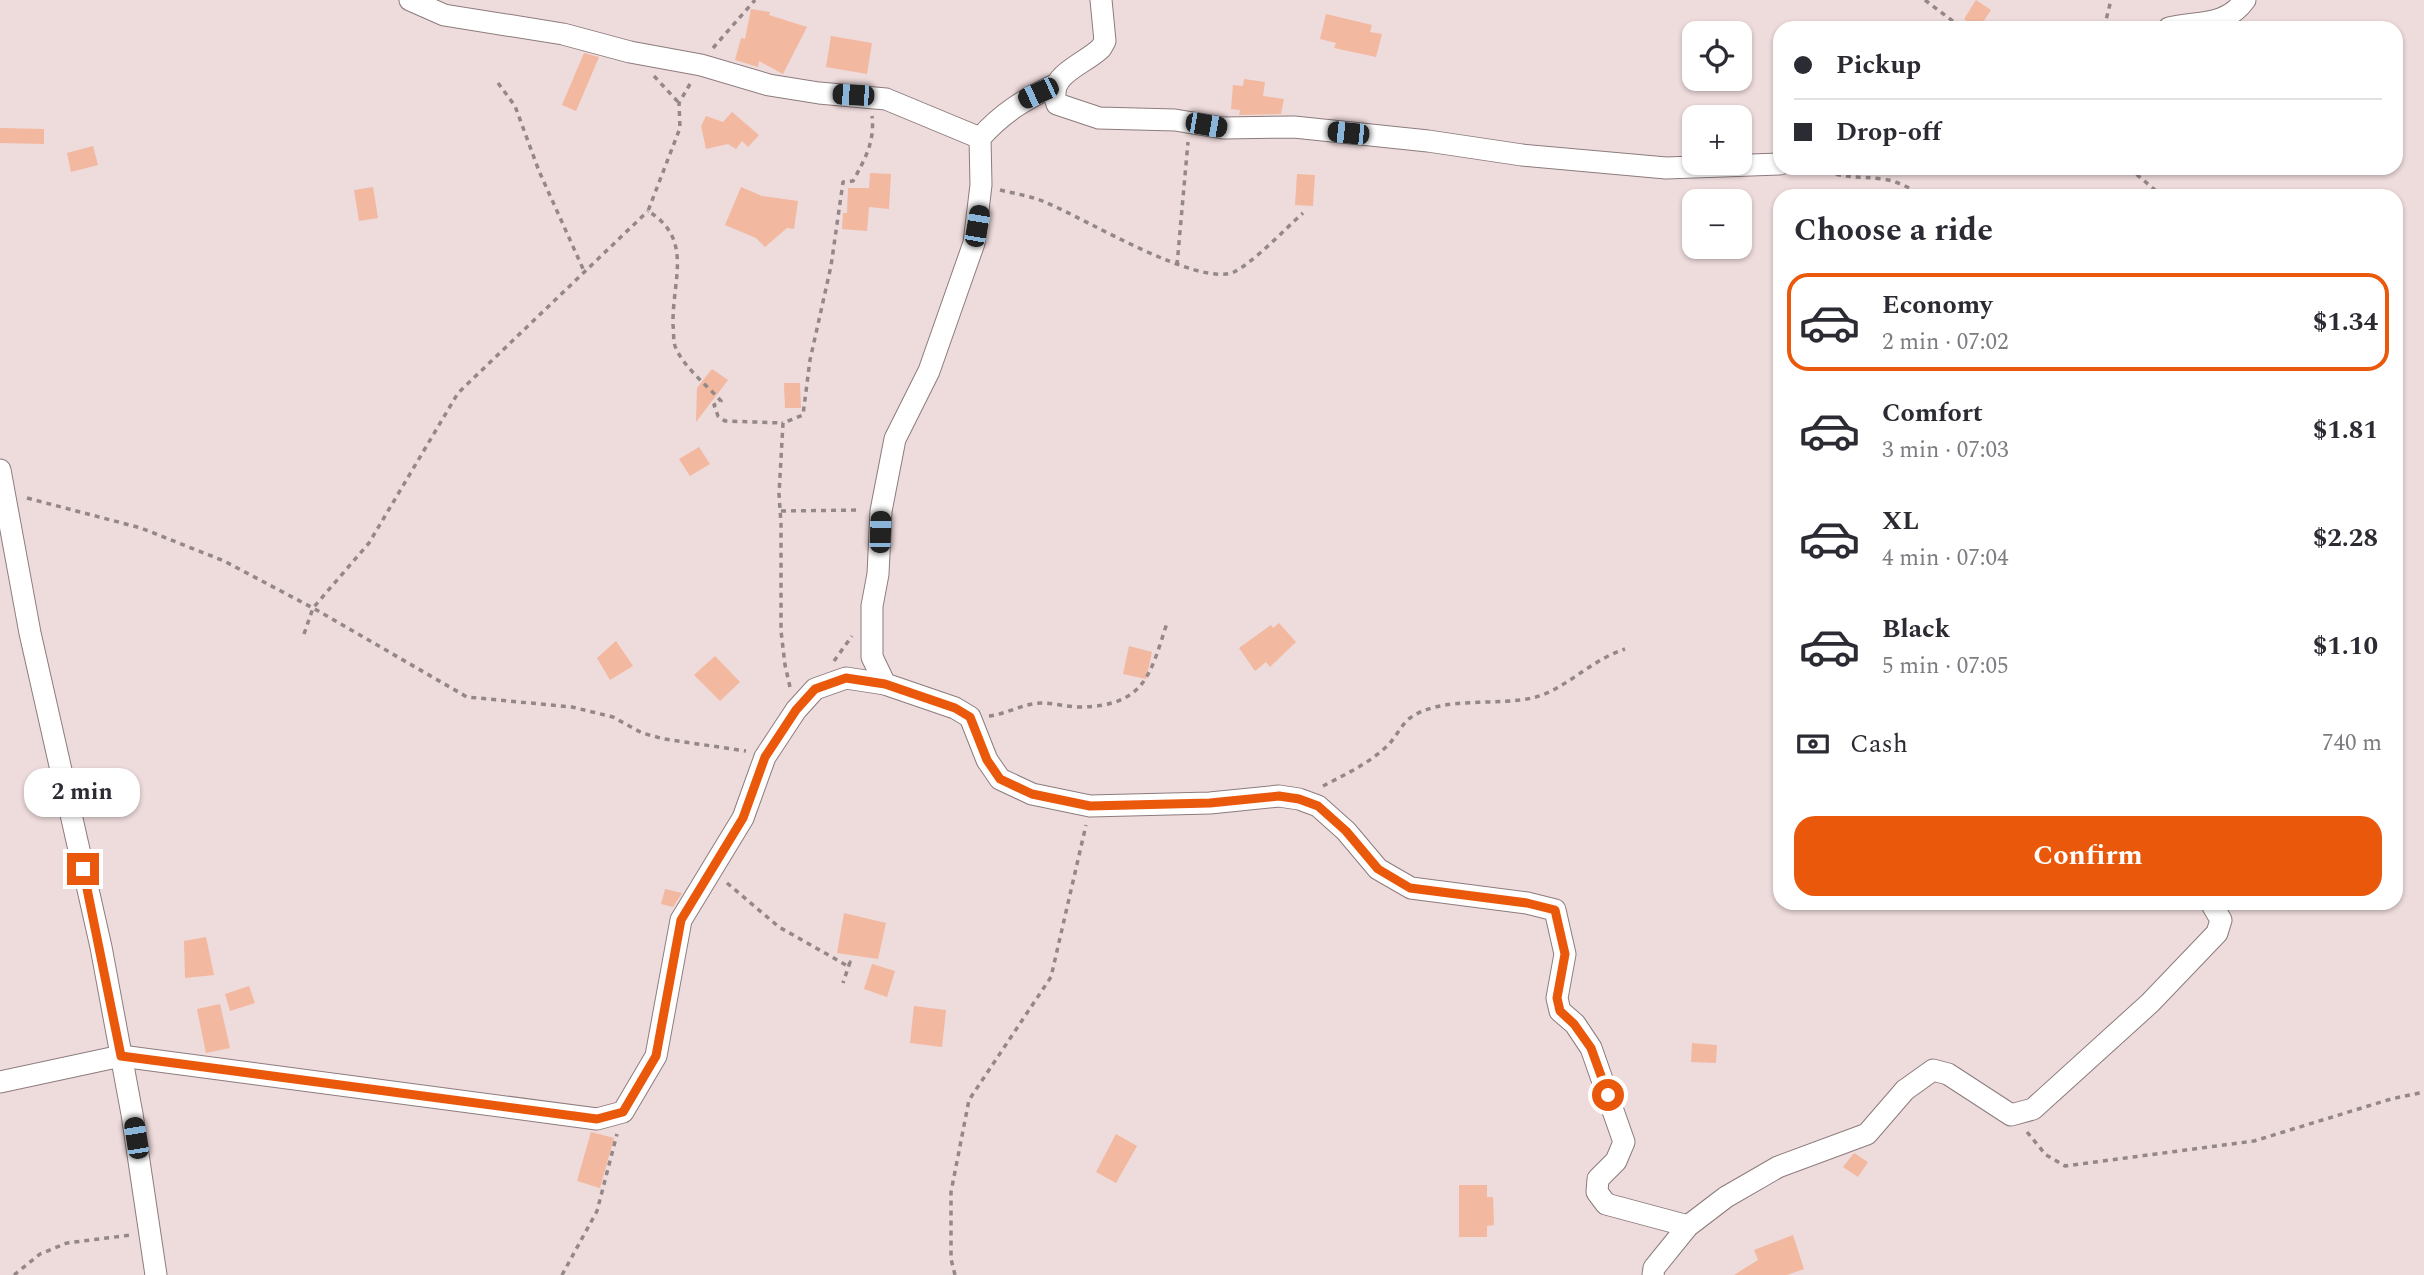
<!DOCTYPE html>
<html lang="en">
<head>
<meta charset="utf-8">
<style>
	body { margin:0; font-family:Spectral,serif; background:#f7f7f7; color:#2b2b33; height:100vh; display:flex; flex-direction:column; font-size:26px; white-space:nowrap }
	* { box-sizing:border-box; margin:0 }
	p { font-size:23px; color:#7c7c81 }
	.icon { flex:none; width:38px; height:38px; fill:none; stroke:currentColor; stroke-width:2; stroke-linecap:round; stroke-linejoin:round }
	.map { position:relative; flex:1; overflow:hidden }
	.sheet { position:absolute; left:1773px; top:189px; width:630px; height:721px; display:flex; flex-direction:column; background:#fff; border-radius:21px; box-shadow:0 2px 5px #0004 }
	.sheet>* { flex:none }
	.top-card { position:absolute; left:1773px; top:21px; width:630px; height:154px; border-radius:21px; box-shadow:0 2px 5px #0004; display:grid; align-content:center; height:154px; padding:0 21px; background:#fff }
	.controls { position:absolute; left:1682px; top:21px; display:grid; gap:14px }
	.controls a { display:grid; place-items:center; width:70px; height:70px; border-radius:14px; background:#fff; box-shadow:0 2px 5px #0004; font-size:35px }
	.end { position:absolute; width:32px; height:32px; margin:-16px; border:9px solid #ea580c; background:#fff; box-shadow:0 0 0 4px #fff }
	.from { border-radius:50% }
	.bubble { position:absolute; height:49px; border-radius:21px; background:#fff; box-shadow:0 2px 5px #0004; font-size:23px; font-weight:700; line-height:49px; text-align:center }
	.car { position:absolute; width:21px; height:42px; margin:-21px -10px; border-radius:9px; box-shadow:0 0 5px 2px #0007; background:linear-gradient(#222 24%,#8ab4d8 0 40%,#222 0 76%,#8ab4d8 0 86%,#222 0) }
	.top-card b { display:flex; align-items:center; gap:24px; height:66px; font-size:26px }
	.top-card b+b { border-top:2px solid #e1e1e2 }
	.top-card i { width:18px; height:18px; background:#2b2b33 }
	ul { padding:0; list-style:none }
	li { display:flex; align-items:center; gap:21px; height:98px; margin:0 14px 10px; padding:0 7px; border:4px solid transparent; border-radius:21px }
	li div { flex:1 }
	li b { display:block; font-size:26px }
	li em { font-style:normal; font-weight:700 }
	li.selected { border-color:#ea580c }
	li>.icon { width:63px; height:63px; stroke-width:1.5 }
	h2 { padding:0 21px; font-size:32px; line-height:84px }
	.pay { display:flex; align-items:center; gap:18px; height:77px; padding:0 21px; font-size:26px }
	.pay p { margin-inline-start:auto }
	.primary-button { display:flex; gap:14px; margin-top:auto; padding:14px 21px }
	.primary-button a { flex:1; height:80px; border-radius:21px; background:#ea580c; color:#fff; font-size:28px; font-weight:700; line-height:80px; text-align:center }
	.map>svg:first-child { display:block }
	.building { fill:#f2b8a0 }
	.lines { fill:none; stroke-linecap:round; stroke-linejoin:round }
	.street-casing { stroke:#8d7b7d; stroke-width:23 }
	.path { stroke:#948788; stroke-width:3.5; stroke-dasharray:5 5; stroke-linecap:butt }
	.street { stroke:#fff; stroke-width:21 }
	.route { stroke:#ea580c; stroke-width:9 }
</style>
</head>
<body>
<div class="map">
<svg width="2424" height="1275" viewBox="0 0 2424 1275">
	<rect width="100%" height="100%" fill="#eedbdc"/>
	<g class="building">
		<path d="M1976,0L1991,10L1979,28L1964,19Z"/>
		<path d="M751,9L770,12L769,15L807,27L783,74L759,61L758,67L735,60L741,38L745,39Z"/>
		<path d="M1326,14L1372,25L1370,32L1382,34L1376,57L1334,48L1336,43L1320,39Z"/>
		<path d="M831,36L872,43L867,74L826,67Z"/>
		<path d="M584,53L599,57L576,111L562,105Z"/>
		<path d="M1244,79L1265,82L1263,96L1284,99L1281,114L1239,115L1240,110L1231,109L1233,85L1243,86Z"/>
		<path d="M732,112L759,135L748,147L742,141L736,149L728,144L706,149L701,126L706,116L723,122Z"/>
		<path d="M0,128L44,129V144L0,143Z"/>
		<path d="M93,146L98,165L71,172L67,153Z"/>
		<path d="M870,173L891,174L889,209L869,207L867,231L842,229L843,213H847L848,188H869Z"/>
		<path d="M1297,174L1315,175L1313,206L1295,205Z"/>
		<path d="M373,187L378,218L359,221L354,190Z"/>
		<path d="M741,187L762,196L798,201L794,229L787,228L765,247L756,238L725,225Z"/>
		<path d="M712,369L728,380L696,422L697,388Z"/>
		<path d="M784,383H800L801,408H785Z"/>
		<path d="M699,447L710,464L690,476L679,459Z"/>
		<path d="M1279,623L1296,642L1270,667L1266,662L1255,671L1239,648L1271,625L1273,628Z"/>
		<path d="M616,641L633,666L610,680L597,658Z"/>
		<path d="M1129,646L1152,652L1146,679L1123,674Z"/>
		<path d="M715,656L740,682L720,701L694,675Z"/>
		<path d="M665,889L682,893L673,907L661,904Z"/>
		<path d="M844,913L886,923L878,959L837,953Z"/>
		<path d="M206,937L214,975L185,978L184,941Z"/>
		<path d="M872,964L895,971L887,997L864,989Z"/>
		<path d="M249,986L255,1003L230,1011L225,994Z"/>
		<path d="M220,1004L230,1048L206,1053L197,1009Z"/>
		<path d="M914,1006L946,1010L942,1047L910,1043Z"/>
		<path d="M1692,1043L1717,1045L1716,1063L1691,1062Z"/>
		<path d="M591,1132L614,1138L600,1188L577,1181Z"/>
		<path d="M1116,1134L1137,1146L1116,1183L1096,1172Z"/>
		<path d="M1854,1153L1868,1162L1858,1177L1843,1167Z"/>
		<path d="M1459,1185H1487V1197H1493L1494,1225L1487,1226V1237H1459Z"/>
		<path d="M1793,1235L1804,1269L1787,1275H1734L1758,1260L1754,1250Z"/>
	</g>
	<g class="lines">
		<g class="street-casing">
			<g id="street">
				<path d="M410,0L444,15L563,34L630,52L701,65L769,85L819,93L886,99L980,138"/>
				<path d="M1101,0L1105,41L1101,48C1084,65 1045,75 1057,104L1099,118L1175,120L1223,128L1294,127L1428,141L1522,155L1666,168L1780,164"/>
				<path d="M2169,28C2198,21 2226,27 2245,0"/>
				<path d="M1055,85C1025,99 1002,113 980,138L981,185L974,243L929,371L895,439L881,511L878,574L872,606V657L885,684L955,708L970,717L987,760L1000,779L1032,794L1090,806L1210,803L1279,796L1299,799L1318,806L1346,831L1378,869L1411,888L1527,903L1555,910L1565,954L1557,998L1560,1011L1575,1024L1591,1048L1624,1142L1616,1161L1598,1179L1597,1192L1606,1204L1688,1226"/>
				<path d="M0,470L30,633L101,947L132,1114L156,1275"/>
				<path d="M0,1082L121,1056L597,1119L623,1112L656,1056L681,920L743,818L765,757L796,710L815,689L846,678L885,684"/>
				<path d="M1653,1275L1654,1268L1688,1226L1726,1197L1778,1167L1867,1134L1905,1090L1933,1070L1948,1074L2011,1115L2033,1109L2150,1003L2217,933L2221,920L2211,903"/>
			</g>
		</g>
		<g class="path">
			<path d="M1925,0L1962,28"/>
			<path d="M2104,28L2111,0"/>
			<path d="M713,48L755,0"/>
			<path d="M654,76L679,103"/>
			<path d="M498,83L515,106L539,171L584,271"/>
			<path d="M690,84L679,103L680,128L648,211C694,239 672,280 673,325C674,332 673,340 675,346C683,367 706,384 721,401L714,405L718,416L725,421L783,423"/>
			<path d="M1817,168C1842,179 1858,176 1883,179C1898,181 1911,189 1924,196"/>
			<path d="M2129,168L2162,196"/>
			<path d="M1000,190C1016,194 1032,196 1047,203C1084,218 1199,288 1234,272C1254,262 1285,229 1303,213"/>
			<path d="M1177,265L1188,142"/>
			<path d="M27,498L141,528L224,561L313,608L467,697L572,707L613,717L642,733L664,739L746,751"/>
			<path d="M781,511L861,510"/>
			<path d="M304,634L313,608L369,543L458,393L648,211"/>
			<path d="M834,661L852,636"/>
			<path d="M790,687L785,665L781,631V524L779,494L783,423L803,415L810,360L831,266L843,182L853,181C865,159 875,142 872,116"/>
			<path d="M989,716C1007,714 1024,703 1042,703C1054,703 1067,707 1080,707C1145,706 1150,675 1167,623"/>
			<path d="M1323,786C1346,774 1372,762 1390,743C1397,735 1402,724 1410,718C1442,695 1499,707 1536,697C1567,688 1591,660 1625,649"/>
			<path d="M727,883L779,927L846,965L850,962L843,983"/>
			<path d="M2027,1132L2046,1155L2065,1166L2254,1141L2391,1099L2424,1092"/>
			<path d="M14,1275L40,1254L67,1243L131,1235"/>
			<path d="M562,1275L597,1211L617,1134"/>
			<path d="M955,1275L951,1259V1192L969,1100L1051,977L1086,825"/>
		</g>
		<use href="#street" class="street"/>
	</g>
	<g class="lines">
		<path class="route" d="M83,869L121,1056L597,1119L623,1112L656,1056L681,920L743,818L765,757L796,710L815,689L846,678L885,684L955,708L970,717L987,760L1000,779L1032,794L1090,806L1210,803L1279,796L1299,799L1318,806L1346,831L1378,869L1410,888L1527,903L1555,910L1565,954L1557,998L1560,1011L1574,1024L1591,1048L1608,1095"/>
	</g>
</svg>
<div class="controls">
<a><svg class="icon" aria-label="locate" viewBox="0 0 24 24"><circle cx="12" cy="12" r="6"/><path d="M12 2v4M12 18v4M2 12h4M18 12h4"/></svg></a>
<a>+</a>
<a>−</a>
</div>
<i class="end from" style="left:1608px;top:1095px"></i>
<i class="end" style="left:83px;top:869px"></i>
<div class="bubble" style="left:24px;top:768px;width:116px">2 min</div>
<i class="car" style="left:1038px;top:93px;rotate:245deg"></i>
<i class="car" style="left:853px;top:95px;rotate:273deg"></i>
<i class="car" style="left:1206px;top:125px;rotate:100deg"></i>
<i class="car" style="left:1348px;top:133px;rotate:276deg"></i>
<i class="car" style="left:977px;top:226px;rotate:10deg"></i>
<i class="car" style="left:880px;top:532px;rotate:2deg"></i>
<i class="car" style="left:136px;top:1138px;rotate:351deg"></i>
<div class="top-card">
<b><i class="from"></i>Pickup</b>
<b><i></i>Drop-off</b>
</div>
<section class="sheet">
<h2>Choose a ride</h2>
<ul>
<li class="selected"><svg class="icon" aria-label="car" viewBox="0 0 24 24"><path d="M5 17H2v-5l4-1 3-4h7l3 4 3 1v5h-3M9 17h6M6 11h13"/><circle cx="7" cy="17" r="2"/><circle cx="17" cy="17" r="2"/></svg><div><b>Economy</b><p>2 min · 07:02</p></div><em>$1.34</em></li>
<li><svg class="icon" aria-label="car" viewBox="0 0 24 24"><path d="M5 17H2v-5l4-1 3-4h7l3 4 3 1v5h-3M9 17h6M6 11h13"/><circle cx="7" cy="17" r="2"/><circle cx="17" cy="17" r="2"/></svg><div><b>Comfort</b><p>3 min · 07:03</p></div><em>$1.81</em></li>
<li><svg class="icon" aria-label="car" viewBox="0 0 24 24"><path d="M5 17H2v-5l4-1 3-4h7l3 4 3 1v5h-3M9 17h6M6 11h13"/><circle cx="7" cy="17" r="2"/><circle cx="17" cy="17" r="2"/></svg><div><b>XL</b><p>4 min · 07:04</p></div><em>$2.28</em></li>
<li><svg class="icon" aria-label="car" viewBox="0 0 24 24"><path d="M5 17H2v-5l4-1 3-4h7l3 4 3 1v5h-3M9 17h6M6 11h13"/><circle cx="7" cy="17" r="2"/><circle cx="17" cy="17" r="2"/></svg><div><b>Black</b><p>5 min · 07:05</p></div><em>$1.10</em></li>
</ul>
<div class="pay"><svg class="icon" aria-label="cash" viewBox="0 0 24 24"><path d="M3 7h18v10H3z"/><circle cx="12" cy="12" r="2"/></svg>Cash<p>740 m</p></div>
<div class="primary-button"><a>Confirm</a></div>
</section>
</div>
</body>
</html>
